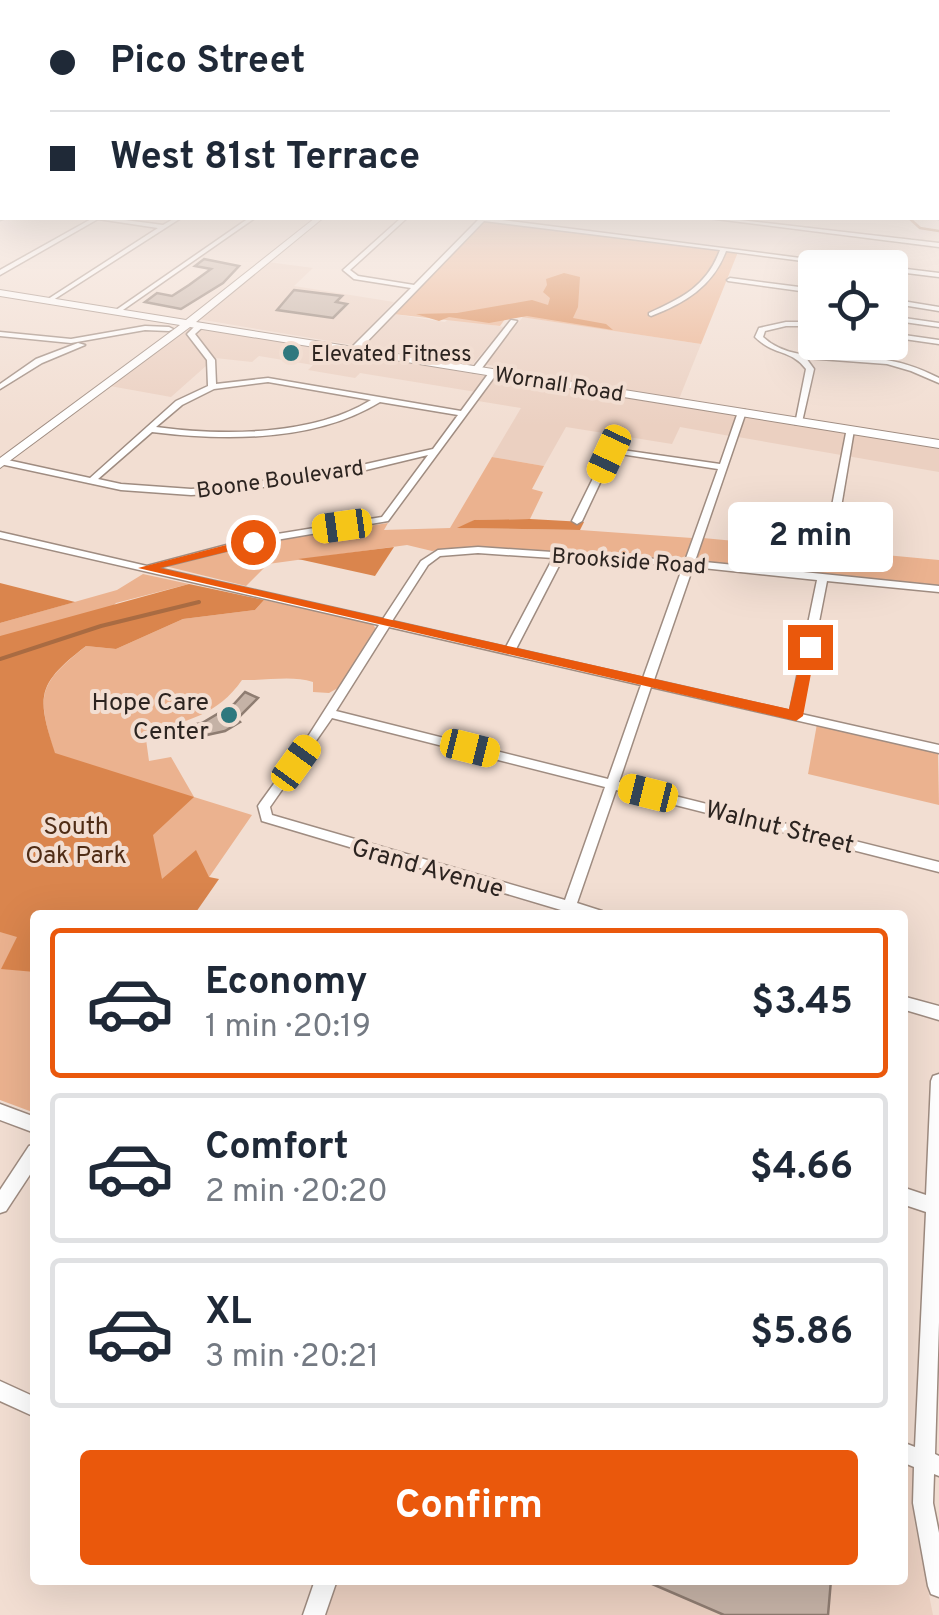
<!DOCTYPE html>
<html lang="en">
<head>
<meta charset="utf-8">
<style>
	body { margin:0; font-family:Overpass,sans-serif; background:#f6f6f7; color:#1f2937; height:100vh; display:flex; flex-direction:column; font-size:38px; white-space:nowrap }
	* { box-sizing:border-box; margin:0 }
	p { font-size:32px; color:#747a83 }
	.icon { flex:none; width:55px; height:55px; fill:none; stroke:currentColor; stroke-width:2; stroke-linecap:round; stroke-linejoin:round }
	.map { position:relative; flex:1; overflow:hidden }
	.panel { position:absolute; left:30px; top:910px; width:878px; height:675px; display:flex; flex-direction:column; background:#fff; border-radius:10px; box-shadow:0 10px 40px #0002 }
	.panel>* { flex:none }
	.hud { position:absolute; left:0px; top:0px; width:940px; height:220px; box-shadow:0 10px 40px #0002; display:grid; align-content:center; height:220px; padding:0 50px; background:#fff }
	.controls { position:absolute; left:798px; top:250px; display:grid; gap:20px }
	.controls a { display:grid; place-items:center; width:110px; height:110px; border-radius:10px; background:#fff; box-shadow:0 10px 40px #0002; font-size:50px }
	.end { position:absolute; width:45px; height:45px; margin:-22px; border:12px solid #ea580c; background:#fff; box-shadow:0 0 0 5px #fff }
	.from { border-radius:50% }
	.bubble { position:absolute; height:70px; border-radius:10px; background:#fff; box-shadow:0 10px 40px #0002; font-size:32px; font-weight:700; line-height:70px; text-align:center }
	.car { position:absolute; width:30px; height:60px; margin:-30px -15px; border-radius:12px; box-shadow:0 0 8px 2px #0007; background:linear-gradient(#f5c518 24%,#345 0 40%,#f5c518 0 76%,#345 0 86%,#f5c518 0) }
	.hud b { display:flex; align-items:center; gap:35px; height:95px; font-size:38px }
	.hud b+b { border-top:2px solid #e0e1e3 }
	.hud i { width:25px; height:25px; background:#1f2937 }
	ul { padding:18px 0 0; list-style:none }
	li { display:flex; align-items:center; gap:30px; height:150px; margin:0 20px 15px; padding:0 30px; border:5px solid #e0e1e3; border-radius:10px }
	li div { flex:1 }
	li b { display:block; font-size:38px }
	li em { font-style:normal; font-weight:700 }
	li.on { border-color:#ea580c }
	li>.icon { width:90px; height:90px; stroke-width:1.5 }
	.primary-button { display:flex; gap:20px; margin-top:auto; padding:20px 50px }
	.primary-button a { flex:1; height:115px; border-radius:10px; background:#ea580c; color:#fff; font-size:40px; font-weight:700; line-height:115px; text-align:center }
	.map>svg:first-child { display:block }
	.built { fill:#ebd0c1 }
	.green { fill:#ebb28f }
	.forest { fill:#da854d }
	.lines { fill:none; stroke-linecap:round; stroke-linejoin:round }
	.stream-far1 { stroke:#a96b42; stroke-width:2.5 }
	.stream { stroke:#a96b42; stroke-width:4 }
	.building { fill:#c5b2a6; stroke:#8e7c71; stroke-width:2.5 }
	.minor-casing { stroke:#9f8c81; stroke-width:3 }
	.secondary-casing { stroke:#9f8c81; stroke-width:2 }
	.minor { fill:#fff; fill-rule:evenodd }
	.secondary { fill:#fff; fill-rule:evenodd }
	.route { fill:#ea580c }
	.poi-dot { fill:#2f787e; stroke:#f2ded2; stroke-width:4 }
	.labels { text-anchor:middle; stroke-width:8; stroke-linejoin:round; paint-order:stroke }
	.far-poi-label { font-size:22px; fill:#2c2420; stroke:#f2ded2; text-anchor:start }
	.far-street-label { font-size:22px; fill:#2c2420; stroke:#f2ded2 }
	.poi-label { font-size:25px; fill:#2c2420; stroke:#f2ded2; text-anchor:end }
	.park-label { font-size:25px; fill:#4f2c15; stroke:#f2ded2 }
	.street-label { font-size:25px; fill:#2c2420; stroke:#f2ded2 }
</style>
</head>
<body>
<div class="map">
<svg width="939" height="1615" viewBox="0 0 939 1615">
	<rect width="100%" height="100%" fill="#f2ded2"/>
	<g class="built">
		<path d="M268,262L313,268L294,286L394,302L353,345L198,319Z"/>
		<path d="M393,314L445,322L449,318L504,327L472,365L363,348Z"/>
		<path d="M523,317L701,344L679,399L483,364Z"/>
		<path d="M189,328L266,338L487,376L476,392L360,373L355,378L308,370L313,365L259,356L252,362L215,358L171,397L110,386Z"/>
		<path d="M497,376L736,415L737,417L730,436L680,427L672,444L566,427L544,466L492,457L521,408L478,401Z"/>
		<path d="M746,416L939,447V472L738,437Z"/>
		<path d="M903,1452L917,1457L914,1519L933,1615H323L335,1580H902Z"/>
	</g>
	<g class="green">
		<path d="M483,221L738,252L701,344L508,315L500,326L393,314Z"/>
		<path d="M492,457L544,466L532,489L543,492L530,519L474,520L460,528L580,530L692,538L686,556L674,560L464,547L432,551L407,545L268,564L246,586L165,566L261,543L388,523L384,530L450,528Z"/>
		<path d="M703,538L939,560V586L711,563L697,557Z"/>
		<path d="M143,574L189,584L116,603L0,722V623L117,590Z"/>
		<path d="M264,600L372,623L376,629L338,688L329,693L313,692V682C291,675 266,681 242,680C218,715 185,722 145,732L149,761L171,757L194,797L252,815L183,915H35V1113L0,1100V736L54,752C37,694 37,685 86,646L116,649L183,619L255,610Z"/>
		<path d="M817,724L938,754L939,805L808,774Z"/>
	</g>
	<g class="forest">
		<path d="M564,273L580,277L578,307L573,318L606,324L613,330L527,316L489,323L449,317L439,321L416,314L457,313L532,300L548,305L550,298L543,292L547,285L546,279Z"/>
		<path d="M530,519L584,522L580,530L457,528L474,520Z"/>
		<path d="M394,547L375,576L298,559Z"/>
		<path d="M0,583L75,602L0,623Z"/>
		<path d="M189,584L264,600L255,610L183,619L116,649L86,646C37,684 36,695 55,753L194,797L153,835L162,879L196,850L209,877L219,879L194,915H35V972L1,969L17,937L0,932V636Z"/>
	</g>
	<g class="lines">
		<path class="stream-far1" d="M909,218L920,228L939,231"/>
		<path class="stream" d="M0,659L101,626L199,602"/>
	</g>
	<g class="building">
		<path d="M204,259L239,266L223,283L181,309L145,302L157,293L172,296L189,285L211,269L195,266Z"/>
		<path d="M294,290L342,296L336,302L347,304L333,318L277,310Z"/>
		<path d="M245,692L258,698L237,719L240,722L225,731L189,739L187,726L202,723L234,704Z"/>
		<path d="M643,1580H831L828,1615H724Z"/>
	</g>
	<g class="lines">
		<g class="minor-casing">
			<g id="minor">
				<path d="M0,201L2,202V206L0,205Z"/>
				<path d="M2,215L5,218L0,220V216Z"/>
				<path d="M938,215H939V219L935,218Z"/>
				<path d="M93,218H110L163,225L175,218H181L50,302L45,301L158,228L98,219L0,275V270Z"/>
				<path d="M249,218H255L120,312H116V310Z"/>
				<path d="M401,218H407L350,270L358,276L414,285L478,220L474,218H487L879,268H857L726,251C713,286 685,303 651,316L649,315V313C682,298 707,286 720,250L484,221L357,352H351V348L411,288L354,279L343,270Z"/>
				<path d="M708,218H722L939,243V247Z"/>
				<path d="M890,267L939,273V277L890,271V268H888Z"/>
				<path d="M730,278L815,289V293L728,281L727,280Z"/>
				<path d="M890,299L939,307V311L890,303Z"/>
				<path d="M807,303L815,304V308L805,306L804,305Z"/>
				<path d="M890,316L939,323V327L890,320Z"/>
				<path d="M511,320L517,321L479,372H473V368Z"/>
				<path d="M786,322H815V326H786L765,331L763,337C792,364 841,354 878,359C900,361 919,368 939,378V383L911,371L887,364L806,358L814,369L802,422L795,424L806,369C791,349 774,356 755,337L759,328Z"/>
				<path d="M198,323L205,325L195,334L215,360L216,384L268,378L461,411L491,370L498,372L388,521L253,544L157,568L383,619L421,561L438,550L478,547L685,561L718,469L614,453L582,521L577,524L572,521L608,448L720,464L738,412L745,410L746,412L695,561L939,586V592L827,581L801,714L939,745V753L651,687L619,782L939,862V872L616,790L577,903L602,911L604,915H559L561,910L262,821L258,806L260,803L307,738L379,625L0,538V532L147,566L253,538L382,517L428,455L366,470L226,493L191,495L121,490L0,464V460L3,459L90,478L176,401L208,386L207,360L187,334ZM268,382L371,400C313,436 223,436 156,427L182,405L214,389ZM380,402L458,415L433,449L366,464L226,487L191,489L121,484L98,479L152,432C225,441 315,442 380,402ZM478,553L553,558L506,647L392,621L428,565L440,556ZM563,558L683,566L643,678L516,649ZM693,567L817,580L790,711L654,680ZM389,627L641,685L608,779L336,711ZM332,718L605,787L565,900L272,815L270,807Z"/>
				<path d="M145,326L169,327L173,329L169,331L145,330L71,343L0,336V332L71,339Z"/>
				<path d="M890,333L939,340V344L890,337Z"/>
				<path d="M78,343L85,345L42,363L0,389V384L36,359Z"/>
				<path d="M847,428L854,430L836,537L831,540L826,537Z"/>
				<path d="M902,996L939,1006V1020L902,1009Z"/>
				<path d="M939,1074V1322L935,1454L939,1456V1476L934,1474L933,1503L939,1533V1597L931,1594L928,1586L913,1503L914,1467L902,1462V1442L915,1447L926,1212L902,1204V1187L926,1195L931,1081L933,1076Z"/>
				<path d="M0,1104L35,1117V1133L0,1120Z"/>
				<path d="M35,1144V1167L6,1211L0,1213V1190L29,1146Z"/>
				<path d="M0,1381L35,1397V1417L0,1401Z"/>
				<path d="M315,1580H337L325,1615H303Z"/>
			</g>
		</g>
		<g class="secondary-casing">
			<path id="secondary" d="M315,218H323L196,322L939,440V448L190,327L0,468V458L180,325L0,296V290L186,320Z"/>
		</g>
		<use href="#minor" class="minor"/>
		<use href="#secondary" class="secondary"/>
	</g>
	<linearGradient id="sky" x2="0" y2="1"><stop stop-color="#a4a3ac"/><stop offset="0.47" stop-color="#f9f0eb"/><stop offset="1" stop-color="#f9f0eb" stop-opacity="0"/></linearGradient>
	<rect width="939" height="426" fill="url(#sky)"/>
	<path class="route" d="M253,538L258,544L160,568L789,709L803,647L810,642L816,647L803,716L796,721L138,568Z"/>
	<g class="poi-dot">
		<circle cx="291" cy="353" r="10"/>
		<circle cx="229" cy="715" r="10"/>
	</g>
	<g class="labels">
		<g class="far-poi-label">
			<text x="311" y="361">Elevated Fitness</text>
		</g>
		<g class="far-street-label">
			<text transform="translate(559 383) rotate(9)" y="8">Wornall Road</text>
			<text transform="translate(280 478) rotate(-8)" y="8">Boone Boulevard</text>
			<text transform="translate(629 560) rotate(4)" y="8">Brookside Road</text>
		</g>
		<g class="poi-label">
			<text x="209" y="710">Hope Care<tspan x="209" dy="29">Center</tspan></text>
		</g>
		<g class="park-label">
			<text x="76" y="834">South<tspan x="76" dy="29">Oak Park</tspan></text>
		</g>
		<g class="street-label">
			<text transform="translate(780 826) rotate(14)" y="9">Walnut Street</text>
			<text transform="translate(428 867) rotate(16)" y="9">Grand Avenue</text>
		</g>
	</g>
</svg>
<div class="controls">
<a><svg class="icon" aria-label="locate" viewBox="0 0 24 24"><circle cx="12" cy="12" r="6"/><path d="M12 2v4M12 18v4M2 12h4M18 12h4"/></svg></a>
</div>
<i class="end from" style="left:253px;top:542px"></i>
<i class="end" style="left:810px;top:647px"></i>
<div class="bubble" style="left:728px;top:502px;width:165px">2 min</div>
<i class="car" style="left:609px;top:454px;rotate:205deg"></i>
<i class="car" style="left:342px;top:526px;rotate:262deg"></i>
<i class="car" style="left:470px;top:748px;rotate:104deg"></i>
<i class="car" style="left:296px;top:763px;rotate:36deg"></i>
<i class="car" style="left:648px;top:793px;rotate:284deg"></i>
<div class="hud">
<b><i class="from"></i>Pico Street</b>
<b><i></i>West 81st Terrace</b>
</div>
<section class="panel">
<ul>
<li class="on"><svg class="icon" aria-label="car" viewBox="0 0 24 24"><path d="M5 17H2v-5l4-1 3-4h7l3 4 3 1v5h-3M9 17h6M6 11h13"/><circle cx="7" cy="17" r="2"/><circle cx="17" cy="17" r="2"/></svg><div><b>Economy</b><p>1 min · 20:19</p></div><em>$3.45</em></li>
<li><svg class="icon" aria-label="car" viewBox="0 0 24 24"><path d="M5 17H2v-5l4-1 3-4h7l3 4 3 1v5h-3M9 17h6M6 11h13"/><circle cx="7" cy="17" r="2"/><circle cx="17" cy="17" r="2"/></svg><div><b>Comfort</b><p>2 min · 20:20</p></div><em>$4.66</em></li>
<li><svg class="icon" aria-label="car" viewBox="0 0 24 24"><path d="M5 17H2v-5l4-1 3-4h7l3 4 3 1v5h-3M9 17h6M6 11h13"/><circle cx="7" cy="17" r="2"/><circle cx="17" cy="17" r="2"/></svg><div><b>XL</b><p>3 min · 20:21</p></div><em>$5.86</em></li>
</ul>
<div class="primary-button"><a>Confirm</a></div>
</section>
</div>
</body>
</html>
